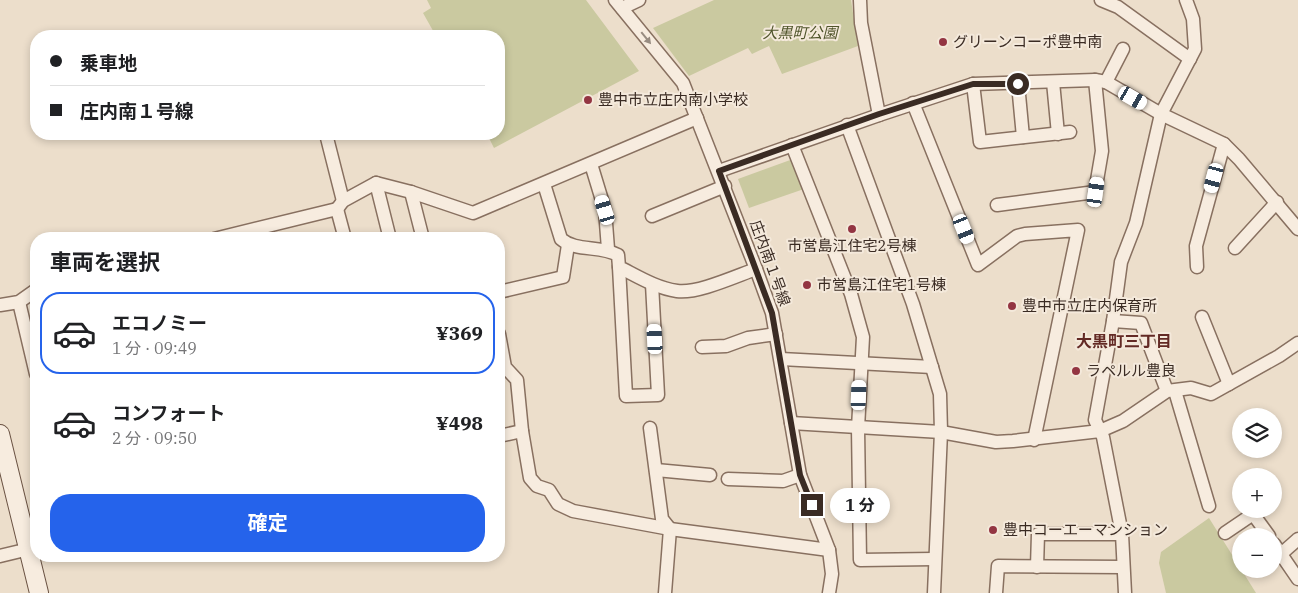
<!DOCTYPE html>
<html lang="ja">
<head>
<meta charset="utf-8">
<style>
	body { margin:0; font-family:"IBM Plex Serif","Noto Sans JP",serif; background:#f2f2f2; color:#202124; height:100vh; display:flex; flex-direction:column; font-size:19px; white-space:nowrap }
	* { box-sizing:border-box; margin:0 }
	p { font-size:16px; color:#757577 }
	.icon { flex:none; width:28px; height:28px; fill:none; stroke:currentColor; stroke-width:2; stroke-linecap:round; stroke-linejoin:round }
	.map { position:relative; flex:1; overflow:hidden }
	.panel { position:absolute; left:30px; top:232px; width:475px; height:330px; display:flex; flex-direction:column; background:#fff; border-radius:20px; box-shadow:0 2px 8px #0003 }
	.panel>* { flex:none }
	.guide { position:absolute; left:30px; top:30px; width:475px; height:110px; border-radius:20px; box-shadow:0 2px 8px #0003; display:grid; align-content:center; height:110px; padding:0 20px; background:#fff }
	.tools { position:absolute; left:1232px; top:408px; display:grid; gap:10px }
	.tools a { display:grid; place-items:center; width:50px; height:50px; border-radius:50%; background:#fff; box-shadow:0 2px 8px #0003; font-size:25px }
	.end { position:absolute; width:22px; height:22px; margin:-11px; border:6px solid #3a2b23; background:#fff; box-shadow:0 0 0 2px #fff }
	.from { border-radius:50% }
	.bubble { position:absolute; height:35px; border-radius:18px; background:#fff; box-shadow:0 2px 8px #0003; font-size:16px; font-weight:700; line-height:35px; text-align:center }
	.car { position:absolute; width:15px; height:30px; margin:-15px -8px; border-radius:6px; box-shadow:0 0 4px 1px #0007; background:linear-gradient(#fff 24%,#345 0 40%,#fff 0 76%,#345 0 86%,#fff 0) }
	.guide b { display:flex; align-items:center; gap:18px; height:48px; font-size:19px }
	.guide b+b { border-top:1px solid #e0e0e0 }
	.guide i { width:12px; height:12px; background:#202124 }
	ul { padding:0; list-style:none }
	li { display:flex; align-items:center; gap:15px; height:82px; margin:0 10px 8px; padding:0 10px; border:2px solid transparent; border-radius:20px }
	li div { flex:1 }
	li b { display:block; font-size:19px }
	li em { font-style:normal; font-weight:700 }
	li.active { border-color:#2563eb }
	li>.icon { width:45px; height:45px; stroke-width:1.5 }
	h2 { padding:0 20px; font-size:22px; line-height:60px }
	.action { display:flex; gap:10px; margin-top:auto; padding:10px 20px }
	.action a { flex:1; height:58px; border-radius:20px; background:#2563eb; color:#fff; font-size:20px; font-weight:700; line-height:58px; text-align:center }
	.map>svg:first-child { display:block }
	.green { fill:#cac9a0 }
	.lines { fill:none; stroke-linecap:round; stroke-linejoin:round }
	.street-casing { stroke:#887060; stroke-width:15 }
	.secondary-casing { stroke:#6a5243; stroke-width:20 }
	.street { stroke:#f7ecdf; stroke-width:12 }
	.secondary { stroke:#f7ecdf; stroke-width:18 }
	.oneway { fill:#988c81 }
	.route { stroke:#3a2b23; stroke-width:6 }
	.poi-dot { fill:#933542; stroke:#f4e9db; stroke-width:2 }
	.labels { text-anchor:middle; stroke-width:4; stroke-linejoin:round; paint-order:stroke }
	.park-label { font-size:15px; font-style:italic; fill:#50552b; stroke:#f4e9db }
	.poi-label { font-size:15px; fill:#3a2b23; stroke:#f4e9db; text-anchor:start }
	.street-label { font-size:15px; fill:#3a2b23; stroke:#f4e9db }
	.neighbourhood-label { font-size:16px; font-weight:bold; fill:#632a25; stroke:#f4e9db }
</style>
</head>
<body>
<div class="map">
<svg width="1298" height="593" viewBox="0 0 1298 593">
	<rect width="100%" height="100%" fill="#ecdecb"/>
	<g class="green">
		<path d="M427,0H586L639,71L494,148L487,134H499V36H436L423,13L431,8Z"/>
		<path d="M714,0H851L858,46L782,74L769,46L752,54L748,48L689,76L653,28Z"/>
		<path d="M793,159L804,189L749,208L738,179Z"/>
		<path d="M1209,518L1256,593H1166L1159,563L1161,552Z"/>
	</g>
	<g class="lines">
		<g class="street-casing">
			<g id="street">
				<path d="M615,0L683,83L756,269L772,313L800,475L829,550L832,574L829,593"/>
				<path d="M1101,0L1118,7L1190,59"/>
				<path d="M622,8L639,0"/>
				<path d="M1123,49L1106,82L1161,114L1224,144L1239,159L1298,229"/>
				<path d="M1053,82L1058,134"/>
				<path d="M973,84L980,142L1070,132"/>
				<path d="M1018,84L1023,137"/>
				<path d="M913,103L978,265L1017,236L1025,234L1078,230L1034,440"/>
				<path d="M879,115L973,84L1095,80"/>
				<path d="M847,125L913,304L940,394L941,432L934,593"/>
				<path d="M326,134L343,201"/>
				<path d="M792,145L851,294L863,337L858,428L860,560L934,559"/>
				<path d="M591,164L605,210L608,249"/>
				<path d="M719,171L879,115L861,23L860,0"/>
				<path d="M376,183L390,239"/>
				<path d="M544,184L561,239C576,252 600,245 618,255L619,267C637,276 656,288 677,291C697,294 736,276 756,269"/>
				<path d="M411,192L423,239"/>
				<path d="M997,205L1095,192L1102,151L1095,80L1106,82"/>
				<path d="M337,209L343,201L376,183L411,192L473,213L697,118"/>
				<path d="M652,216L725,186"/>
				<path d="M214,239L337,209L345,239"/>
				<path d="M1235,248L1277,202"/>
				<path d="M619,267L626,396L658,395L652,284"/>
				<path d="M1197,267L1196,246L1224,144"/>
				<path d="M499,292L563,277L568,245"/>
				<path d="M19,302L36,374"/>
				<path d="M0,305L19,302L36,290"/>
				<path d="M1202,317L1229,384"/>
				<path d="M1113,321L1141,323L1167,391"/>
				<path d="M499,334L505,367L517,380L522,431"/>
				<path d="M702,347L726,346L748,338L776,334"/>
				<path d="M781,359L932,367"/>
				<path d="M1175,391L1209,506"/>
				<path d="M791,423L941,432L996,442L1013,441L1100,431L1123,421L1167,391L1191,388L1211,394L1279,356L1298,343"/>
				<path d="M650,428L662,519L670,529L665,593"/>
				<path d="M499,436L522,431L530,478L537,486L549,490L558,504L573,511L670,529L829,550"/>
				<path d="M656,470L710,475"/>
				<path d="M728,479L783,481L800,475"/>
				<path d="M1225,533L1253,514L1269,536"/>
				<path d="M1274,544L1298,579"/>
				<path d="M1281,554L1298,539"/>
				<path d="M0,556L29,549"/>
				<path d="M1037,567L1038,534H1122"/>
				<path d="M996,593L998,566L1122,567"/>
				<path d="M1125,593L1122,534L1103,437L1095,420L1113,321L1121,262L1136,223L1161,114L1195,49L1193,19L1186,0"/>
			</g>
		</g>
		<g class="secondary-casing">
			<path id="secondary" d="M0,434L39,593"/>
		</g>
		<use href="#street" class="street"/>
		<use href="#secondary" class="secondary"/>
	</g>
	<defs><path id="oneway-solid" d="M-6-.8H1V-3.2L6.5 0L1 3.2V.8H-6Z" transform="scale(1.25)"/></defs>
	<use class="oneway" href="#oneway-solid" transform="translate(646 38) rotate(51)"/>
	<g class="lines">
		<path class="route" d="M812,505L800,475L772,313L719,171L879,114L973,84H1018"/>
	</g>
	<g class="poi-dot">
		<circle cx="943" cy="42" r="5"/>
		<circle cx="588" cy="100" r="5"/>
		<circle cx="852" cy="229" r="5"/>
		<circle cx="807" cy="285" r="5"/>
		<circle cx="1012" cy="306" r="5"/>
		<circle cx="1076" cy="371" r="5"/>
		<circle cx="993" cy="530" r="5"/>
	</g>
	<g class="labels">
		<g class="park-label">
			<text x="800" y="38">大黒町公園</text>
		</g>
		<g class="poi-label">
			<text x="953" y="47">グリーンコーポ豊中南</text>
			<text x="598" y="105">豊中市立庄内南小学校</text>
			<text x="852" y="251" text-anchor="middle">市営島江住宅2号棟</text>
			<text x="817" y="290">市営島江住宅1号棟</text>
			<text x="1022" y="311">豊中市立庄内保育所</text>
			<text x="1086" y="376">ラペルル豊良</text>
			<text x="1003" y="535">豊中コーエーマンション</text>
		</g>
		<g class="street-label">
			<text transform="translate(770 263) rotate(70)" y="5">庄内南１号線</text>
		</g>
		<g class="neighbourhood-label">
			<text x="1124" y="347">大黒町三丁目</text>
		</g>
	</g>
</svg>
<div class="tools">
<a><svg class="icon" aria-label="layers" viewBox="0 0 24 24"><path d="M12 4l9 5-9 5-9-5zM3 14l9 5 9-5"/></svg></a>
<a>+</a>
<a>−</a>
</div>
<i class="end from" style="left:1018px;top:84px"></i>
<i class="end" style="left:812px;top:505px"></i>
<div class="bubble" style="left:830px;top:488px;width:60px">1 分</div>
<i class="car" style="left:1133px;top:98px;rotate:120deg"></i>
<i class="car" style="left:1214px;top:178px;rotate:195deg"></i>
<i class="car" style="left:1096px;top:192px;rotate:8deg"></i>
<i class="car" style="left:605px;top:210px;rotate:343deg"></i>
<i class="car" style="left:964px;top:229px;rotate:158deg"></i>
<i class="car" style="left:655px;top:339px;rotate:357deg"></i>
<i class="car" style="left:859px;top:395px;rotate:2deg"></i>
<div class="guide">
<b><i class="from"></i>乗車地</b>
<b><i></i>庄内南１号線</b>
</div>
<section class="panel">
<h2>車両を選択</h2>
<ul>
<li class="active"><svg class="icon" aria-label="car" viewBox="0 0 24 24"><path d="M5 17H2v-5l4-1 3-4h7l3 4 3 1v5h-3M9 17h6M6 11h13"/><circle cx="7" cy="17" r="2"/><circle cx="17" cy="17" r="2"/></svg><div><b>エコノミー</b><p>1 分 · 09:49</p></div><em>¥369</em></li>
<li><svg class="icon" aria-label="car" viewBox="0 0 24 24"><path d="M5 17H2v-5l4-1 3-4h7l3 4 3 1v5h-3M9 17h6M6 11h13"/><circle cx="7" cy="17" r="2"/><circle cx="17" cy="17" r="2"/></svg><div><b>コンフォート</b><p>2 分 · 09:50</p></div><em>¥498</em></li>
</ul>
<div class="action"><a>確定</a></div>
</section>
</div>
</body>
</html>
